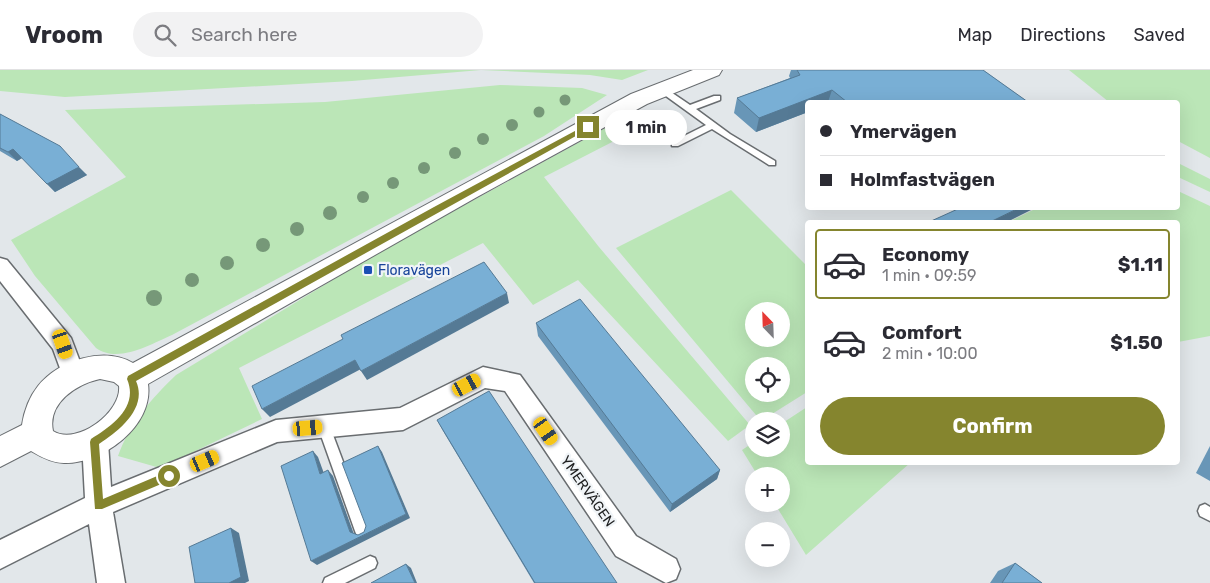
<!DOCTYPE html>
<html lang="en">
<head>
<meta charset="utf-8">
<style>
	body { margin:0; font-family:Rubik,sans-serif; background:#f2f2f3; color:#2b2b33; height:100vh; display:flex; flex-direction:column; font-size:19px; white-space:nowrap }
	* { box-sizing:border-box; margin:0 }
	p { font-size:16px; color:#7c7c81 }
	.icon { flex:none; width:28px; height:28px; fill:none; stroke:currentColor; stroke-width:2; stroke-linecap:round; stroke-linejoin:round }
	.map { position:relative; flex:1; overflow:hidden }
	.drawer { position:absolute; left:805px; top:150px; width:375px; height:245px; display:flex; flex-direction:column; background:#fff; border-radius:5px; box-shadow:0 5px 20px #0002 }
	.drawer>* { flex:none }
	.guide { position:absolute; left:805px; top:30px; width:375px; height:110px; border-radius:5px; box-shadow:0 5px 20px #0002; display:grid; align-content:center; height:110px; padding:0 15px; background:#fff }
	.needle { width:32px; rotate:337deg }
	.controls { position:absolute; left:745px; top:232px; display:grid; gap:10px }
	.controls a { display:grid; place-items:center; width:45px; height:45px; border-radius:50%; background:#fff; box-shadow:0 5px 20px #0002; font-size:25px }
	.end { position:absolute; width:22px; height:22px; margin:-11px; border:6px solid #85852e; background:#fff; box-shadow:0 0 0 2px #fff }
	.from { border-radius:50% }
	.bubble { position:absolute; height:35px; border-radius:18px; background:#fff; box-shadow:0 5px 20px #0002; font-size:16px; font-weight:700; line-height:35px; text-align:center }
	.car { position:absolute; width:15px; height:30px; margin:-15px -8px; border-radius:6px; box-shadow:0 0 4px 1px #0007; background:linear-gradient(#f5c518 24%,#345 0 40%,#f5c518 0 76%,#345 0 86%,#f5c518 0) }
	.guide b { display:flex; align-items:center; gap:18px; height:48px; font-size:19px }
	.guide b+b { border-top:1px solid #e1e1e2 }
	.guide i { width:12px; height:12px; background:#2b2b33 }
	ul { padding:9px 0 0; list-style:none }
	li { display:flex; align-items:center; gap:15px; height:70px; margin:0 10px 8px; padding:0 5px; border:2px solid transparent; border-radius:5px }
	li div { flex:1 }
	li b { display:block; font-size:19px }
	li em { font-style:normal; font-weight:700 }
	li.current { border-color:#85852e }
	li>.icon { width:45px; height:45px; stroke-width:1.5 }
	.primary-button { display:flex; gap:10px; margin-top:auto; padding:10px 15px }
	.primary-button a { flex:1; height:58px; border-radius:30px; background:#85852e; color:#fff; font-size:20px; font-weight:700; line-height:58px; text-align:center }
	header { display:flex; align-items:center; gap:30px; box-sizing:border-box; height:70px; padding:0 25px; background:#fff; border-bottom:1px solid #e1e1e2 }
	header strong { font-size:24px }
	nav { display:flex; gap:28px; margin-inline-start:auto; font-size:18px }
	.search { width:350px; height:45px; background:#f2f2f3; display:flex; align-items:center; gap:12px; box-sizing:border-box; padding:0 18px; border-radius:28px; color:#7c7c81; font-size:19px }
	.map>svg:first-child { display:block }
	.green { fill:#bbe6b7; fill-rule:evenodd }
	.lines { fill:none; stroke-linecap:round; stroke-linejoin:round }
	.service-casing { stroke:#696d70; stroke-width:3 }
	.minor-casing { stroke:#696d70; stroke-width:3 }
	.tertiary-casing { stroke:#696d70; stroke-width:2 }
	.service { fill:#fff; fill-rule:evenodd }
	.minor { fill:#fff; fill-rule:evenodd }
	.tertiary { fill:#fff; fill-rule:evenodd }
	.tree { fill:#769878 }
	.wall { fill:#6896b7 }
	.shaded-wall { fill:#557a95 }
	.building { fill:#79afd5; stroke:#557a95 }
	.route { fill:#85852e }
	.transit-dot { fill:#1a4fb4; stroke:#f0f4f7; stroke-width:2 }
	.labels { text-anchor:middle; stroke-width:4.5; stroke-linejoin:round; paint-order:stroke }
	.transit-label { font-size:14px; fill:#164399; stroke:#f0f4f7; text-anchor:start }
	.street-label { font-size:14px; fill:#1d1e1f; stroke:#f0f4f7 }
</style>
</head>
<body>
<header>
<strong>Vroom</strong>
<div class="search"><svg class="icon" aria-label="search" viewBox="0 0 24 24"><circle cx="10" cy="10" r="6"/><path d="M15 15l6 6"/></svg>Search here</div>
<nav><a>Map</a><a>Directions</a><a>Saved</a></nav>
</header>
<div class="map">
<svg width="1210" height="513" viewBox="0 0 1210 513">
	<rect width="100%" height="100%" fill="#e2e7ea"/>
	<g class="green">
		<path d="M0,0H648L622,10L590,5L481,0L352,11L65,27L0,21Z"/>
		<path d="M1069,0H1210V88L1178,71V32H1109Z"/>
		<path d="M500,15L582,18L607,25L544,66L172,265C151,274 118,294 96,278L35,206L11,170L126,107L65,40L325,32Z"/>
		<path d="M638,40L650,48L657,49L544,107L599,177L750,355L728,371L578,210L533,235L483,173L239,298L262,349L160,398L118,386C130,353 151,329 176,305L377,183Z"/>
		<path d="M1178,93L1210,109V122L1178,107Z"/>
		<path d="M731,120L807,196V322L761,351L616,178ZM781,241V269H754V241ZM781,296V324H754V296Z"/>
		<path d="M1178,121L1210,136V266L1178,272V152H1008L1037,138H1178Z"/>
		<path d="M807,337L808,392L910,393L806,485L775,434H781V406H758L742,380L754,372V379H781V354Z"/>
	</g>
	<g class="lines">
		<g class="service-casing">
			<g id="service">
				<path d="M662,16L690,35L714,26H720V30L696,39L730,64L775,91V95H769L712,59L678,76H672V72L706,55L659,21L658,19Z"/>
				<path d="M324,351L328,353L330,357L369,461L367,466L362,468L357,466L355,461L318,357L320,353Z"/>
				<path d="M1205,434L1210,437V451L1200,446L1198,441L1200,436Z"/>
				<path d="M370,486L375,488L377,493L375,498L345,513H323L325,508Z"/>
			</g>
		</g>
		<g class="minor-casing">
			<g id="minor">
				<path d="M0,188L7,190L71,268L85,305L81,312L73,315L65,312L53,279L0,211Z"/>
				<path d="M483,297L520,305L636,466L676,489L680,499L676,509L666,513L616,486L505,321L485,318L403,360L277,372L113,442L125,513H97L89,454L0,499V470L85,428L82,372L86,364L95,360L104,364L108,372L111,417L276,350L400,338Z"/>
			</g>
		</g>
		<g class="tertiary-casing">
			<path id="tertiary" d="M693,0H722L719,5L647,34L477,127L148,314C154,356 102,394 64,393C52,393 41,387 31,381L0,397V366L22,355C24,341 30,326 38,316C59,290 104,276 133,293L631,24ZM100,309L114,312L119,316C122,342 77,376 53,361C47,333 77,314 100,309Z"/>
		</g>
		<use href="#service" class="service"/>
		<use href="#minor" class="minor"/>
		<use href="#tertiary" class="tertiary"/>
	</g>
	<g class="tree">
		<circle cx="565" cy="30" r="5.5"/>
		<circle cx="539" cy="42" r="5.5"/>
		<circle cx="512" cy="55" r="6"/>
		<circle cx="483" cy="69" r="6"/>
		<circle cx="455" cy="83" r="6"/>
		<circle cx="424" cy="98" r="6"/>
		<circle cx="393" cy="113" r="6"/>
		<circle cx="363" cy="127" r="6"/>
		<circle cx="330" cy="143" r="7"/>
		<circle cx="297" cy="159" r="7"/>
		<circle cx="263" cy="175" r="7"/>
		<circle cx="227" cy="193" r="7"/>
		<circle cx="192" cy="210" r="7"/>
		<circle cx="154" cy="228" r="8"/>
	</g>
	<g class="wall">
		<path d="M791,0H983L1028,32H808V42L756,62L734,43L737,28L790,8L789,6Z"/>
		<path d="M0,44L87,105L55,122L22,88L17,91L0,81Z"/>
		<path d="M536,253L720,400L717,409L670,442L538,266Z"/>
		<path d="M437,350L617,513H534L443,361Z"/>
		<path d="M1210,376V411L1196,403Z"/>
		<path d="M1015,493L1042,513H990L998,501Z"/>
	</g>
	<g class="shaded-wall">
		<path d="M832,20L828,32H808V42L756,62L759,48Z"/>
		<path d="M13,79L22,88L17,91L8,82Z"/>
		<path d="M79,97L87,105L55,122L47,114Z"/>
		<path d="M1019,138H1035L1007,152H990Z"/>
		<path d="M507,223L509,233L367,310L361,301Z"/>
		<path d="M355,290L361,299L270,347L262,339Z"/>
		<path d="M378,376L382,382L410,448L317,495L311,491L406,444Z"/>
		<path d="M313,381L318,387L326,409L320,404Z"/>
		<path d="M328,400L333,406L355,467L350,462Z"/>
		<path d="M720,400L717,409L670,442L672,434Z"/>
		<path d="M231,458L239,463L249,511L245,513H229Z"/>
		<path d="M406,494L411,498L417,513H415Z"/>
	</g>
	<g class="building">
		<path d="M797,0H983L1028,32H847L832,20L759,48L737,28L800,5Z"/>
		<path d="M0,44L60,76L79,97L47,114L13,79L8,82L0,78Z"/>
		<path d="M960,138H1019L990,152H929Z"/>
		<path d="M484,192L507,223L361,301L355,290L262,339L252,316L343,269L341,265Z"/>
		<path d="M580,229L720,400L672,434L536,253Z"/>
		<path d="M489,321L617,513H535L437,350Z"/>
		<path d="M378,376L406,444L311,491L281,396L313,381L320,404L328,400L350,462L358,465L364,462L366,456L342,393Z"/>
		<path d="M231,458L241,507L229,513H195L189,477Z"/>
		<path d="M1015,493L1042,513H1002Z"/>
		<path d="M406,494L415,513H371Z"/>
	</g>
	<path class="route" d="M586,55L592,57L136,311C148,338 119,361 99,374L103,429L169,401L174,406L173,409L102,439H95L90,372L91,369C112,356 139,337 127,309L128,306L434,137Z"/>
	<rect class="transit-dot" x="363" y="195" width="10" height="10" rx="2.5"/>
	<g class="labels">
		<g class="transit-label">
			<text x="378" y="205">Floravägen</text>
		</g>
		<g class="street-label">
			<text transform="translate(588 421) rotate(55)" y="5">YMERVÄGEN</text>
		</g>
	</g>
</svg>
<div class="controls">
<a><svg class="needle" viewBox="-14 -14 28 28"><path d="M0-13l5 13h-10z" fill="#e53935"/><path d="M0 13l5-13h-10z" fill="#7c7c81"/></svg></a>
<a><svg class="icon" aria-label="locate" viewBox="0 0 24 24"><circle cx="12" cy="12" r="6"/><path d="M12 2v4M12 18v4M2 12h4M18 12h4"/></svg></a>
<a><svg class="icon" aria-label="layers" viewBox="0 0 24 24"><path d="M12 4l9 5-9 5-9-5zM3 14l9 5 9-5"/></svg></a>
<a>+</a>
<a>−</a>
</div>
<i class="end from" style="left:169px;top:406px"></i>
<i class="end" style="left:588px;top:57px"></i>
<div class="bubble" style="left:605px;top:40px;width:82px">1 min</div>
<i class="car" style="left:63px;top:274px;rotate:161deg"></i>
<i class="car" style="left:467px;top:315px;rotate:62deg"></i>
<i class="car" style="left:308px;top:358px;rotate:85deg"></i>
<i class="car" style="left:546px;top:361px;rotate:145deg"></i>
<i class="car" style="left:205px;top:391px;rotate:67deg"></i>
<div class="guide">
<b><i class="from"></i>Ymervägen</b>
<b><i></i>Holmfastvägen</b>
</div>
<section class="drawer">
<ul>
<li class="current"><svg class="icon" aria-label="car" viewBox="0 0 24 24"><path d="M5 17H2v-5l4-1 3-4h7l3 4 3 1v5h-3M9 17h6M6 11h13"/><circle cx="7" cy="17" r="2"/><circle cx="17" cy="17" r="2"/></svg><div><b>Economy</b><p>1 min · 09:59</p></div><em>$1.11</em></li>
<li><svg class="icon" aria-label="car" viewBox="0 0 24 24"><path d="M5 17H2v-5l4-1 3-4h7l3 4 3 1v5h-3M9 17h6M6 11h13"/><circle cx="7" cy="17" r="2"/><circle cx="17" cy="17" r="2"/></svg><div><b>Comfort</b><p>2 min · 10:00</p></div><em>$1.50</em></li>
</ul>
<div class="primary-button"><a>Confirm</a></div>
</section>
</div>
</body>
</html>
